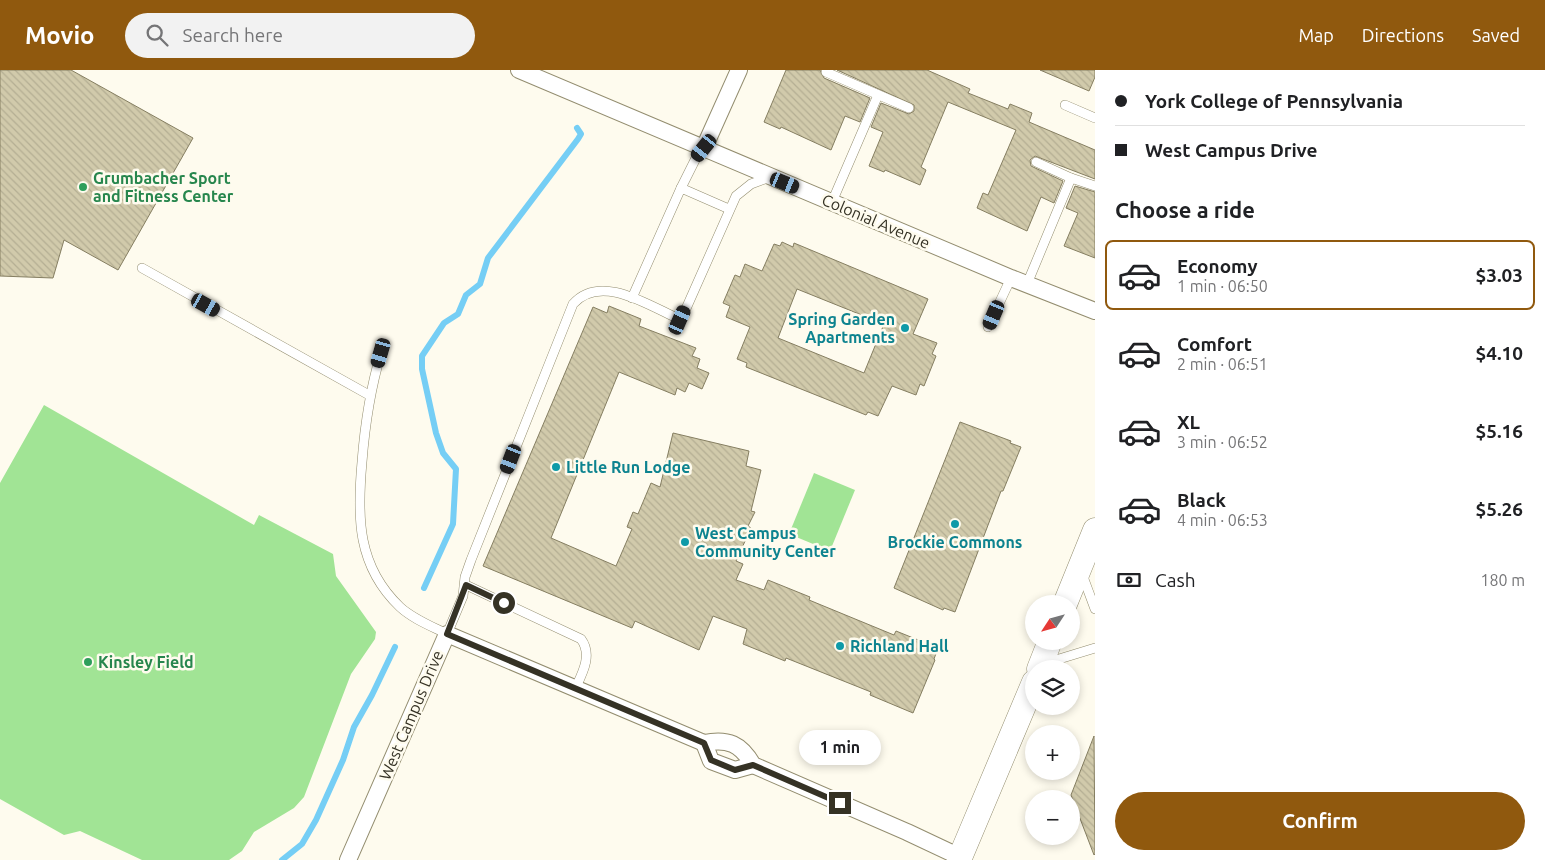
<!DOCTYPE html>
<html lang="en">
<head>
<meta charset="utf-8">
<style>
	body { margin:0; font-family:Ubuntu,sans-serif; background:#f2f2f2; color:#202124; height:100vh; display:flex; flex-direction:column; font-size:19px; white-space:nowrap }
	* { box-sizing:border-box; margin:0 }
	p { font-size:16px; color:#757577 }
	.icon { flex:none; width:28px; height:28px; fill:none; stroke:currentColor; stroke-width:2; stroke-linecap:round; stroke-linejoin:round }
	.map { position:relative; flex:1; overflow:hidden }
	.sheet { display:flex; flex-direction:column; background:#fff; width:450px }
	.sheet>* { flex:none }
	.guide { display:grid; align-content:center; height:110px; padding:0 20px; background:#fff }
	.needle { width:32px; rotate:234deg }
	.tools { position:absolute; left:1025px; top:525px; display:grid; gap:10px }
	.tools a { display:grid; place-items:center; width:55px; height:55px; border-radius:50%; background:#fff; box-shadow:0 2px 8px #0003; font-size:25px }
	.end { position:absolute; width:22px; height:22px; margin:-11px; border:6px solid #353225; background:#fff; box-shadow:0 0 0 2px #fff }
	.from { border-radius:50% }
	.bubble { position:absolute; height:35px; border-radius:18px; background:#fff; box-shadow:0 2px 8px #0003; font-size:16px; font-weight:700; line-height:35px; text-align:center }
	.car { position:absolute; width:15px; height:30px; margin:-15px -8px; border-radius:6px; box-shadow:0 0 4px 1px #0007; background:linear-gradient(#222 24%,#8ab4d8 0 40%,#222 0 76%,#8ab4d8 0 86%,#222 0) }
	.guide b { display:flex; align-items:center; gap:18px; height:48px; font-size:19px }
	.guide b+b { border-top:1px solid #e0e0e0 }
	.guide i { width:12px; height:12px; background:#202124 }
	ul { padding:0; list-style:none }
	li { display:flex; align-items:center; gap:15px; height:70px; margin:0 10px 8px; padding:0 10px; border:2px solid transparent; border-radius:8px }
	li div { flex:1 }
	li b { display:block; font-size:19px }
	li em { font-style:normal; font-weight:700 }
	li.current { border-color:#90590e }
	li>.icon { width:45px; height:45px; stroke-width:1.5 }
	h2 { padding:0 20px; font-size:22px; line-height:60px }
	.pay { display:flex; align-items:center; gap:12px; height:55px; padding:0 20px; font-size:19px }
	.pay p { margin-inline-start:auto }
	.action { display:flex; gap:10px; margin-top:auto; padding:10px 20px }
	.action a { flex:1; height:58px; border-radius:30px; background:#90590e; color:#fff; font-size:20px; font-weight:700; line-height:58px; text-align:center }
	header { display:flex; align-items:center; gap:30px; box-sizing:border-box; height:70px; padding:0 25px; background:#90590e; color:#fff }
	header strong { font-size:24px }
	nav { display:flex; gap:28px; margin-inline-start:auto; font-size:18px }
	.search { width:350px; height:45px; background:#f2f2f2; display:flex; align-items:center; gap:12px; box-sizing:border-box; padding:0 18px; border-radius:28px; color:#757577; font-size:19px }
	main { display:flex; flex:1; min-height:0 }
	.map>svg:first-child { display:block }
	.park { fill:#a1e495 }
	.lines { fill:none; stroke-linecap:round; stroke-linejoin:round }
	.stream { stroke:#75cef5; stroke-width:6 }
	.building { fill:url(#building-back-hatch); stroke:#857e61; fill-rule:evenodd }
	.service-casing { stroke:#938d6f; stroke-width:10 }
	.minor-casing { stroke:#938d6f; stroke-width:18 }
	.secondary-casing { stroke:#938d6f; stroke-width:25 }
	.service { stroke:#fff; stroke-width:9 }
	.minor { stroke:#fff; stroke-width:16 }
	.secondary { stroke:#fff; stroke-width:24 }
	.route { stroke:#353225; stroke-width:6 }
	.leisure-dot { fill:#2e9e5b; stroke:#fefbee; stroke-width:2 }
	.culture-dot { fill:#0f9aa8; stroke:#fefbee; stroke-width:2 }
	.labels { text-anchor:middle; stroke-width:5; stroke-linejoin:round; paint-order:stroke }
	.leisure-label { font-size:16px; font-weight:bold; fill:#27864d; stroke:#fefbee; text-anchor:start }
	.street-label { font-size:16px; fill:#353225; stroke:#fefbee }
	.culture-label { font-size:16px; font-weight:bold; fill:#0d838f; stroke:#fefbee; text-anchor:start }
</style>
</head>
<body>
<header>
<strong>Movio</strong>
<div class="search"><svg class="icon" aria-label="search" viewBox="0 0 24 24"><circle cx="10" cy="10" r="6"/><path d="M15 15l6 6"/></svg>Search here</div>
<nav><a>Map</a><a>Directions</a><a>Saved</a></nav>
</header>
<main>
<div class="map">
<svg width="1095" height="790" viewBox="0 0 1095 790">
	<defs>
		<pattern id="building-back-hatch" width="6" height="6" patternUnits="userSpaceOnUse" patternTransform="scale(1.25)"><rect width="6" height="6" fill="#d1caab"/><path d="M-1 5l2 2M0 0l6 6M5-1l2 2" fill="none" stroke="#b4ae93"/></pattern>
	</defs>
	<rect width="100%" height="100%" fill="#fefbee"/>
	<g class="park">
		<path d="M44,335L254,455L259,445L333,484L336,506L376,562L375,569L351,604L304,727L294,738L254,762L242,781L229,790H142L80,761L64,765L0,729V413Z"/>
		<path d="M814,403L855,420L830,481L789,464Z"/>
	</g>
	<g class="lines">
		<g class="stream">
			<path d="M424,518L453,454L456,399L443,383L436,363L422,299V286L444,253L458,244L466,225L480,214L488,188L578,69L581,64L577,58"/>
			<path d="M282,790L302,774L316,750L343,690L354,657L372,625L395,577"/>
		</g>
	</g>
	<g class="building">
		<path d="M0,0H71L193,68L118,200L64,170L53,208L0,206Z"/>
		<path d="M786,0H820L824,8L870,28L860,52L845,46L831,80L781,57L780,59L764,52Z"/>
		<path d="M837,0H927L970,19L968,23L1008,39L1010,34L1032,43L1029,52L1095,80V109L1035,86L1030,90L1031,96L1063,111L1054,133L1041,127L1027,161L977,138L983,123L988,125L1016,60L948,32L921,97L926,100L920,115L885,100L884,102L869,96L883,62L871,57L881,33L909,44L914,41V35Z"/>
		<path d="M1040,0H1095V7L1089,21Z"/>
		<path d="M1075,116L1095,122V188L1064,176L1078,143L1066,138Z"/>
		<path d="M782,172L793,177L794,173L928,229L913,264L937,273L932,284L936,286L924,316L920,314L916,325L892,316L878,346L868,342L866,345L746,297L747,293L737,289L750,257L726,247L730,236L723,233L735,205L740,207L745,194L762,201L774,174L780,176ZM797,219L884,254L864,303L778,268Z"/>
		<path d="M609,236L641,249L639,256L696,278L692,286L700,289L697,298L709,303L702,319L689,313L685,322L677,318L675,325L619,302L551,468L616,496L632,459L627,457L633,442L638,444L651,413L660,417L673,363L749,381L746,396L761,400L751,441L755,442L748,456L751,458L736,491L743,494L736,510L764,520L768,510L810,527L809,530L894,565L896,561L938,578L934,589L935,590L913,643L870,625L871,622L786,588L785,591L743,574L747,559L713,546L699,580L635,551L632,558L483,496L593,237L607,243Z"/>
		<path d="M960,352L1011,371L1010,373L1021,377L1003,421H1001L955,542L944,538L943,540L894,518Z"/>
		<path d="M1094,666L1095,784L1094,785L1071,725Z"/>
	</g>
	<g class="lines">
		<g class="service-casing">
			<g id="service">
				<path d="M826,2L909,38"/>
				<path d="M1065,35L1095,48"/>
				<path d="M1036,92L1071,108"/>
				<path d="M681,118L695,90L704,78"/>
				<path d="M832,132L878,25"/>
				<path d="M142,198L369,325"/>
				<path d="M1027,214L1071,108L1095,116"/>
				<path d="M632,228L681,118L729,139"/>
				<path d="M988,257L1011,208"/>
				<path d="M381,283C370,320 365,353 362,392C357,447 357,496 400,537C413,549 431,556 447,564L463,526L465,507L471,490L573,234C601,202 651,237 681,250L736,126L751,114L770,107"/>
				<path d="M1082,504L1095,539"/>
				<path d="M466,515L581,569C593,585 582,604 575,619"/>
				<path d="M1046,593L1095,578"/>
			</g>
		</g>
		<g class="minor-casing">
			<g id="minor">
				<path d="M519,0L1011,208L1095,241"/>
				<path d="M704,78L739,0"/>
				<path d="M704,673L711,691L735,700L753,695"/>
				<path d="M348,790L447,564L704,673C728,668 741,674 753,695L907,762L960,787"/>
			</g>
		</g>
		<g class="secondary-casing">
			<g id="secondary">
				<path d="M1065,534L1095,460"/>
				<path d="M1039,599L1050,571"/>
				<path d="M959,790L1034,612"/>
			</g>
		</g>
		<use href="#service" class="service"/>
		<use href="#minor" class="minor"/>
		<use href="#secondary" class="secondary"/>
	</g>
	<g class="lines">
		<path class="route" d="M504,533L466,515L447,564L704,673L711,690L735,700L753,695L840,733"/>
	</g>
	<g class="leisure-dot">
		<circle cx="83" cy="117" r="5"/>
		<circle cx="88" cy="592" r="5"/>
	</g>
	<g class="culture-dot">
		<circle cx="905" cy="258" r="5"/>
		<circle cx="556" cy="397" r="5"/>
		<circle cx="955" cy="454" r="5"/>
		<circle cx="685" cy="472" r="5"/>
		<circle cx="840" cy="576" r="5"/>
	</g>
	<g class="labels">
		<g class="leisure-label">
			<text x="93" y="114">Grumbacher Sport<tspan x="93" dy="18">and Fitness Center</tspan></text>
			<text x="98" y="598">Kinsley Field</text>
		</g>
		<g class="street-label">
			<text transform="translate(876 151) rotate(23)" y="6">Colonial Avenue</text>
			<text transform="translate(411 645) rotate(-67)" y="6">West Campus Drive</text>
		</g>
		<g class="culture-label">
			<text x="895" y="255" text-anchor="end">Spring Garden<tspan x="895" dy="18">Apartments</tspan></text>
			<text x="566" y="403">Little Run Lodge</text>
			<text x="695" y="469">West Campus<tspan x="695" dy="18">Community Center</tspan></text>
			<text x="955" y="478" text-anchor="middle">Brockie Commons</text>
			<text x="850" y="582">Richland Hall</text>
		</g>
	</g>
</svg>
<div class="tools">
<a><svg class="needle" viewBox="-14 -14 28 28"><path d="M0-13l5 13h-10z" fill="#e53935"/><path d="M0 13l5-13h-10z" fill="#757577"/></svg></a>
<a><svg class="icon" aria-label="layers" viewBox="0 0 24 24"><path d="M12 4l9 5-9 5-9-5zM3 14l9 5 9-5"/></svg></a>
<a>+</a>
<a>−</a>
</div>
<i class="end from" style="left:504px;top:533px"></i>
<i class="end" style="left:840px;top:733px"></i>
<div class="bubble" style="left:799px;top:660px;width:82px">1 min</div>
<i class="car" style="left:704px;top:78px;rotate:219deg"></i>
<i class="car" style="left:785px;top:113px;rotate:112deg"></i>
<i class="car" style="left:206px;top:235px;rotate:119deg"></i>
<i class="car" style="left:994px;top:245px;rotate:203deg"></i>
<i class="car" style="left:680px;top:250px;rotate:24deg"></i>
<i class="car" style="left:381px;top:283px;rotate:196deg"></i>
<i class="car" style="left:511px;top:389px;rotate:201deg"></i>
</div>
<section class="sheet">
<div class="guide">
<b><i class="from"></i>York College of Pennsylvania</b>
<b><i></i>West Campus Drive</b>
</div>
<h2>Choose a ride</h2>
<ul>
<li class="current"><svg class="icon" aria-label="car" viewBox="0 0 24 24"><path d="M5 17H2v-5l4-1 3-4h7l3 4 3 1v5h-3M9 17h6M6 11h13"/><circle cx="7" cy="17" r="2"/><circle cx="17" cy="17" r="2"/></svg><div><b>Economy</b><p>1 min · 06:50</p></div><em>$3.03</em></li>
<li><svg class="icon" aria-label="car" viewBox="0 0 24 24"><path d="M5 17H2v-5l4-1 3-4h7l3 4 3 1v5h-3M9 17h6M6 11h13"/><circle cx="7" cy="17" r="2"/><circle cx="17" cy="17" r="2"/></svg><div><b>Comfort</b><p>2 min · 06:51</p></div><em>$4.10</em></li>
<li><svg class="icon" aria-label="car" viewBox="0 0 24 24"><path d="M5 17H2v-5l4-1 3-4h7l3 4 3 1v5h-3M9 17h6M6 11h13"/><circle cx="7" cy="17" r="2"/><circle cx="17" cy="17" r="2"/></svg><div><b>XL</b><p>3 min · 06:52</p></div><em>$5.16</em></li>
<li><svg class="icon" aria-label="car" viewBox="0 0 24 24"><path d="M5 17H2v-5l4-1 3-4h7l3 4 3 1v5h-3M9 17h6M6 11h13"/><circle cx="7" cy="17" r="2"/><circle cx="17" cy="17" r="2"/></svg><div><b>Black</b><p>4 min · 06:53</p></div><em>$5.26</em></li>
</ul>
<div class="pay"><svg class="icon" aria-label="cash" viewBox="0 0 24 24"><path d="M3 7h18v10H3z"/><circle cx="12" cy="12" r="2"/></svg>Cash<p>180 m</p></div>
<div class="action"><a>Confirm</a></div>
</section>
</main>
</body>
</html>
